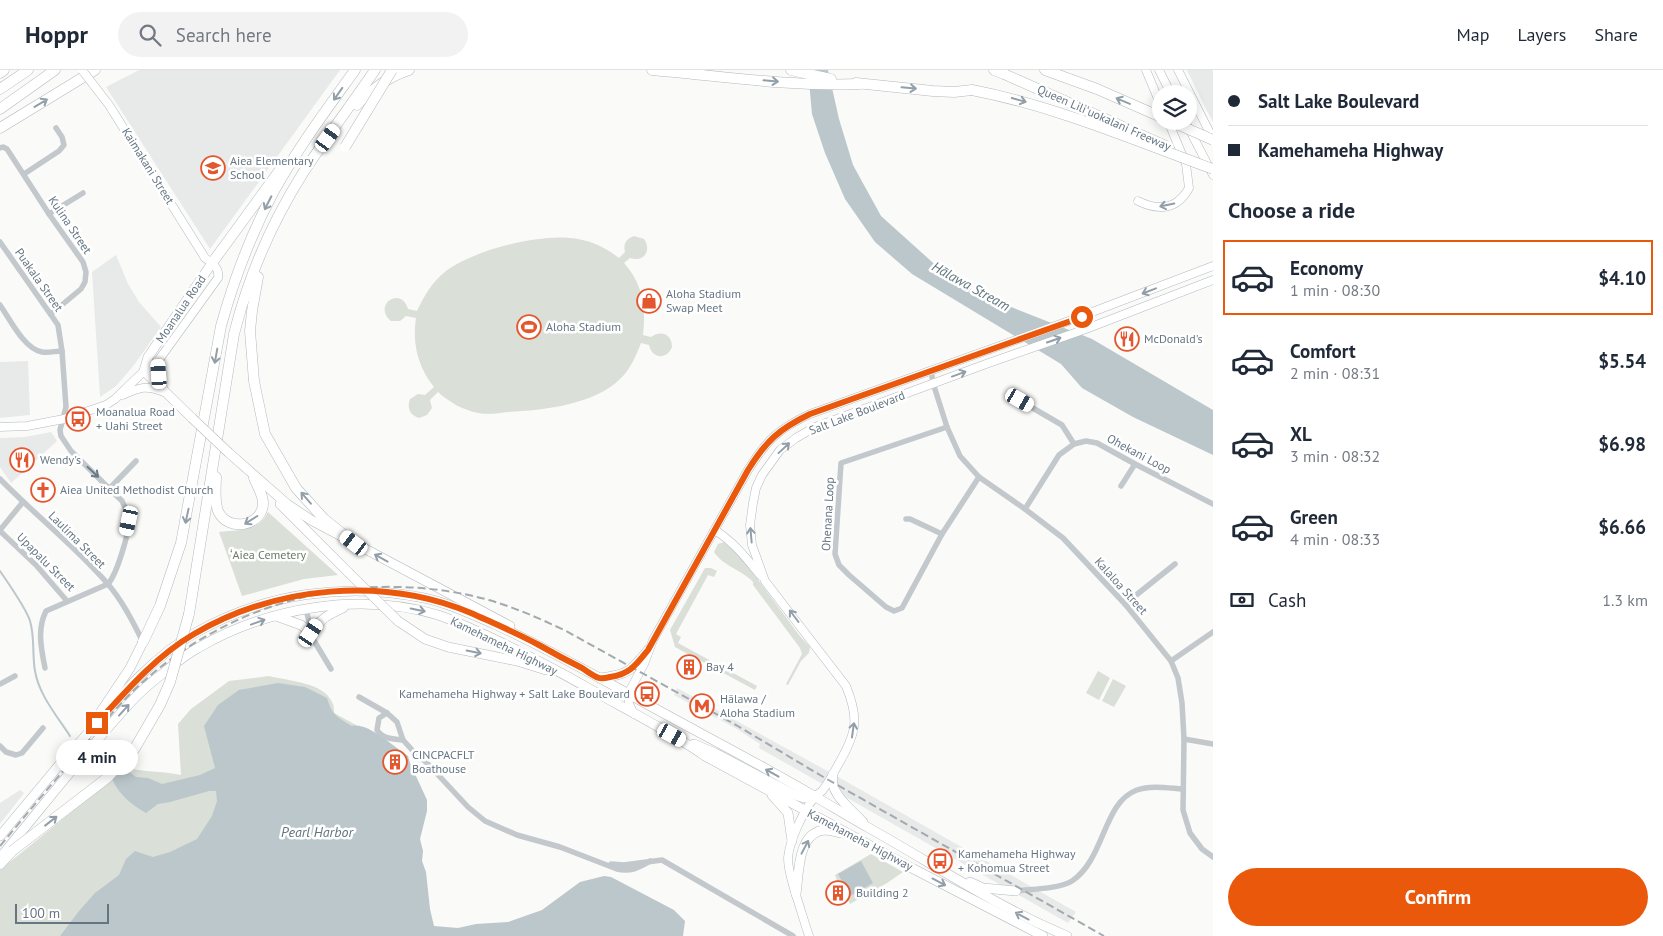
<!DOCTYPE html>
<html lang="en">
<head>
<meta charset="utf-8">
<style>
	body { margin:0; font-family:"PT Sans",sans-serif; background:#f2f2f3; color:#1f2937; height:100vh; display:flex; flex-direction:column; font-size:19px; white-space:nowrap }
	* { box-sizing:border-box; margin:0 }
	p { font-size:16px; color:#747a83 }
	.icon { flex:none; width:28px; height:28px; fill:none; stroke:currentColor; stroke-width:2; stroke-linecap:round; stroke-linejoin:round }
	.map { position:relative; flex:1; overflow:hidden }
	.details { display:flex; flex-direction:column; background:#fff; width:450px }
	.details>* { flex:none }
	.hud { display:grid; align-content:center; height:110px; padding:0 15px; background:#fff }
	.buttons { position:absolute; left:1152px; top:15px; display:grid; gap:10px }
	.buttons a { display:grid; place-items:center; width:45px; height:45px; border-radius:50%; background:#fff; box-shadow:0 2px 12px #0003; font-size:25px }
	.scale { position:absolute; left:15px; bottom:12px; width:94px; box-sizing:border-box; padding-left:5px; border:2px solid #657683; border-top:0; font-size:14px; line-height:18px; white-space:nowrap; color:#657683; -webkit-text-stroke:4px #fff; paint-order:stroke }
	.end { position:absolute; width:22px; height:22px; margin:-11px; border:6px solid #ea580c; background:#fff; box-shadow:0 0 0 2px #fff }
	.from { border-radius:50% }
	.bubble { position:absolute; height:35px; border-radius:18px; background:#fff; box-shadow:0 2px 12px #0003; font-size:16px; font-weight:700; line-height:35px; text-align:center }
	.car { position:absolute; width:15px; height:30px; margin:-15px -8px; border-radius:6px; box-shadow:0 0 4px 1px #0007; background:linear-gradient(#fff 24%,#345 0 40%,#fff 0 76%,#345 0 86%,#fff 0) }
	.hud b { display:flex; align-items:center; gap:18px; height:48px; font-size:19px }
	.hud b+b { border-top:1px solid #e0e1e3 }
	.hud i { width:12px; height:12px; background:#1f2937 }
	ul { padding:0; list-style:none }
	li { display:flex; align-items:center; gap:15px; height:75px; margin:0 10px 8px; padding:0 5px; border:2px solid transparent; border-radius:0px }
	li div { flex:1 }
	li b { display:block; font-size:19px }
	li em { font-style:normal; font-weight:700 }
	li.current { border-color:#ea580c }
	li>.icon { width:45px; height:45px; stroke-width:1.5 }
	h2 { padding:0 15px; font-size:22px; line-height:60px }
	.pay { display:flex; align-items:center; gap:12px; height:55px; padding:0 15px; font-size:19px }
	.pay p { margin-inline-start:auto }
	.cta { display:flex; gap:10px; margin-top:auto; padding:10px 15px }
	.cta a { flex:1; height:58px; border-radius:30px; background:#ea580c; color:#fff; font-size:20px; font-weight:700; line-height:58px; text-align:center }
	header { display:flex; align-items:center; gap:30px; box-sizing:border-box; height:70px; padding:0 25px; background:#fff; border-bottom:1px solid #e0e1e3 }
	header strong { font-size:24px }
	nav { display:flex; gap:28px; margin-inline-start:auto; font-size:18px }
	.search { width:350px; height:45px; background:#f2f2f3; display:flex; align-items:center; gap:12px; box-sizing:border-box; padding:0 18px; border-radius:28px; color:#747a83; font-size:19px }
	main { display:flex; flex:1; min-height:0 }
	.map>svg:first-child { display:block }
	.built { fill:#e8e9e9 }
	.green { fill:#dadfd7 }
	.water { fill:#bbc7cb }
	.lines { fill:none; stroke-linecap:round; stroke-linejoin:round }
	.stream { stroke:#bbc7cb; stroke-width:2 }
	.secondary-casing { stroke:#b3babf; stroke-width:9 }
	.primary-casing { stroke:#b5babe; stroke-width:10 }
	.highway-casing { stroke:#b4b9bd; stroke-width:11 }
	.street { stroke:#c3c8cc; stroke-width:5.5 }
	.secondary { stroke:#fff; stroke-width:8 }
	.primary { stroke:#fff; stroke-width:9 }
	.highway { stroke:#fff; stroke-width:10 }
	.rail { stroke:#a2aab0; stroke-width:2; stroke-dasharray:8 4; stroke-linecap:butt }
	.secondary-bridge-casing { stroke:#b3babf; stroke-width:9; stroke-linecap:butt }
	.primary-bridge-casing { stroke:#b5babe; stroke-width:10; stroke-linecap:butt }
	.highway-bridge-casing { stroke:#b4b9bd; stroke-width:11; stroke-linecap:butt }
	.secondary-bridge { stroke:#fff; stroke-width:8 }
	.primary-bridge { stroke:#fff; stroke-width:9 }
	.highway-bridge { stroke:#fff; stroke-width:10 }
	.oneway { stroke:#939fa8 }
	.oneway2 { stroke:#6a7a87 }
	.route { stroke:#ea580c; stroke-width:6 }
	.labels { text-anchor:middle; stroke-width:5; stroke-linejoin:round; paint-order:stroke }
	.street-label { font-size:12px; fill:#657683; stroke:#fff }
	.poi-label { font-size:12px; fill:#657683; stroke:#fff; text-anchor:start }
	.park-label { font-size:12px; fill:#687a64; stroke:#fff }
	.water-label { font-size:14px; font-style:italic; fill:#60757c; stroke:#fff }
</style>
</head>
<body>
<header>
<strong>Hoppr</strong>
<div class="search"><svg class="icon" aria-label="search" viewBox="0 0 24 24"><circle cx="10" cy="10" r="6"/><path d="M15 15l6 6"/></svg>Search here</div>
<nav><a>Map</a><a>Layers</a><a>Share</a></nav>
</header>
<main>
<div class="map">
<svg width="1213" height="866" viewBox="0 0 1213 866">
	<rect width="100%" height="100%" fill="#fafaf8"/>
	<g class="built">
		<path d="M139,0H340L210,179L106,17Z"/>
		<path d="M1187,0H1213V52L1206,39Z"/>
		<path d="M116,185L128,214L139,232L161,257L134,295L116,316L100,327L92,202Z"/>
		<path d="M28,291L30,345L0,348V292Z"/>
		<path d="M51,362L57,371L11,413L0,397V368L25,367Z"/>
		<path d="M677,618L840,708L1076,842L1068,853L759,678L760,674L735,658L674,625Z"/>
		<path d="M20,720L24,723L0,754V733Z"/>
	</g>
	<g class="green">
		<path d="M634,166L644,169C652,180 644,193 630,188L624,193C643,214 646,237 643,265L651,267C661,260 672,264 672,277C667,290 652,289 649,275L641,273C636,286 630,300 620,309C594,335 543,340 508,342C499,343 488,345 478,343C463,340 449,332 438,322L430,330L432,338L427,345L419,348C409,345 407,337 410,329L418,324L425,325L434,317C418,297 412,274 416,248L406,246L400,251H391C372,235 401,215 408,239L417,241C424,226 432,212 446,201C474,180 543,162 578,169C594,172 606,178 619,188L625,182C623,174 626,169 634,166Z"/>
		<path d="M268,442L338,505L304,509L242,526L219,462C238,460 259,462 268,442Z"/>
		<path d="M727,471L733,476L799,565L810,577L809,583L801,591L788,615L786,614L802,584L800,578L753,515V512C742,500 723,496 714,482L718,474Z"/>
		<path d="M705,498H711L717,501L714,507L708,505L676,564L681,567L678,573L757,616L755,620L675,577L670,560Z"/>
		<path d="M1098,601L1110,608L1099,630L1086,623Z"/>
		<path d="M269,606C288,611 323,612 332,632C334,635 334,640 334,643L356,655L358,660L224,694L207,707L148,718L123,697C142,702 162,701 181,705L178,654L191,639L229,611Z"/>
		<path d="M1113,609L1126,616L1114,637L1102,631Z"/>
		<path d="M119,697L127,724L208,721L225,717L203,768L113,819L60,866H0V800L101,718Z"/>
		<path d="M871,784L903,802L887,813L850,834L848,830L838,835L828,815L837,810L835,805Z"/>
	</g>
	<g class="water">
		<path d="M808,0H828L839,49L853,95L881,146L951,209L996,231L1092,269L1213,340V385L1133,347L1082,318L1061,294L912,204L875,172L845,129L825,83L812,44Z"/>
		<path d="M278,613L305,617L327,628C332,645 337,647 352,656C368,652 394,677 408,686L410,693L427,730V741L420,769L423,781L422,791L426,802L430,839L434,856L458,858L476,854L508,852L542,840L580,812L604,806L611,807L674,840L685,851L683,866H60L79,841L95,823L119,805L126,789L135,781L153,787L170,782L197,769L212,746L217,731L216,721H209L170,732L158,734L146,743C131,734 120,726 112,709L123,697L136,707L148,708L162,714L200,705L215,698L204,656L218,635L239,620Z"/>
		<path d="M861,791L873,813L850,826L838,804Z"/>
	</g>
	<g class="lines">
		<g class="stream">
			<path d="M0,501C8,513 26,538 30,551C35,567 32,585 35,601C39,625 57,646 70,666"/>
			<path d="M91,682L109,699"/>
		</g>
		<g class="secondary-casing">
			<g id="secondary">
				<path d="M1146,0L1161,36"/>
				<path d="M1159,0L1171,24"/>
				<path d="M1178,0L1213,69"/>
				<path d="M1185,51L1213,105"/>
				<path d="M1138,131C1158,141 1177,140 1189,118L1186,94L1168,51"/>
				<path d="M158,291L159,304L164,321"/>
				<path d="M123,325C140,317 146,315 164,322"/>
				<path d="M0,357L27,356L64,349L106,335L115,329L144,301L158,291L218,208C220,198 212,193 205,188L109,35L92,13"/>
				<path d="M715,460C735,473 746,488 761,506"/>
				<path d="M634,644L629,634L628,624L644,594L653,570L748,400C767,370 778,359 810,344L1066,252L1213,196"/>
				<path d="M809,866C804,851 800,837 795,822C792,811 788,800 788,788C789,772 804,738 816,726C817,724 820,723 822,721C828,714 833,704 838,695C856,664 860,650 846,616L765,511L752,475L750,455L753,433L756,418L762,405L780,380L796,368L815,357L986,294L1086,259L1213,210"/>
			</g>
		</g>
		<g class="primary-casing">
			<g id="primary">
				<path d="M192,348L144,301L148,287L212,193"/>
				<path d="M229,383L287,434L311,450L510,556"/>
				<path d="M280,434L349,503"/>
				<path d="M276,546L301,555L311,563C321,548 328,545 343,538"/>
				<path d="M398,551L425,569L448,577L517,591L546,600"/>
				<path d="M600,608C628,605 631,601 648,580"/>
				<path d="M98,646L130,598L143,572"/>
				<path d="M694,674L715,683L795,725L804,728L815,727"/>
				<path d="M63,691C104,647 142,593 195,563C265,523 346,512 424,528C448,533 471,544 494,554C540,575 583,599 627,623C689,658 753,690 814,726C833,737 851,748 869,758C935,795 997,837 1067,866"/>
				<path d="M833,704C828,723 851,739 863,752"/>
				<path d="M772,725L788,743L792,771"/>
				<path d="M0,766L65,688"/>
				<path d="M3,784C33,748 63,710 94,674C115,650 135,624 161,605C173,595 185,585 198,578C268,537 360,522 438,545C456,551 474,560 492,568C525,584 557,600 588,618C627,640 668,660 705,686L904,794L1043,866"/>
				<path d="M970,812L983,818L1016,821"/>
				<path d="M796,824C799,804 797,762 825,760C830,760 836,762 841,763"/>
			</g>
		</g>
		<g class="highway-casing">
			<g id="highway">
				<path d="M652,0C721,6 791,17 860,14"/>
				<path d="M791,0L831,9"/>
				<path d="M994,0L1004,4"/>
				<path d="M1045,0L1097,19L1161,47"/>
				<path d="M0,3L4,0"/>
				<path d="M856,13L933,21L954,22L972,20"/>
				<path d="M0,19L28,0"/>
				<path d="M357,35C373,18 388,7 409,0"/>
				<path d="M0,39L55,0"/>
				<path d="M0,58L95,0"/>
				<path d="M212,193L285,93"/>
				<path d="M258,207L252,241L250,261L254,311L265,364L296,418L324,449L354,473"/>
				<path d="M216,407C216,417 214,431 218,441C228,463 263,456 263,433C263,424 257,416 254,408"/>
				<path d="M189,544L234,264C248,208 272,152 303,103C326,68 351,35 375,0"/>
				<path d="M143,572L160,536L181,473L221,256C234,209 251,164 274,121C297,79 327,39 355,0"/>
				<path d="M0,794L12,781"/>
			</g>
		</g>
		<g class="street">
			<path d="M0,78L3,77L7,79L49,144L83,192L86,202L85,212L81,219L51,244"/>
			<path d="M24,104L59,81L64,75L62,67L56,58"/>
			<path d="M49,144L83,123"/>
			<path d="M0,172L58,255L62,281L66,337L60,360L61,366L71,381L122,431C125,437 128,443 129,450C129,463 117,504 108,514L46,541C37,559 41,578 45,598"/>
			<path d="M0,235C10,249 24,279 42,282C48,283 56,281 62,281"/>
			<path d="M931,300L933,313L947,357L960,386L979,407L1025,439L1063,468L1125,534L1171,591L1178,608L1182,633L1184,669L1183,740L1190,763L1202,779L1213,787"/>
			<path d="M1019,330L1062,355L1074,374"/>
			<path d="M947,357L841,393L835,484L839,495L849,505L886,537L894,541L902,538L942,464L979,407"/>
			<path d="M0,409C35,445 74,475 107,513C122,530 133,552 143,572"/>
			<path d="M1121,416L1135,394"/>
			<path d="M110,418L136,391"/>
			<path d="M1025,439L1059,385L1074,374L1086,371L1097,373L1135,394L1213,434"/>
			<path d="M906,449H910L942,464"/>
			<path d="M0,460L23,432"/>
			<path d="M0,461L36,495L67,531"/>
			<path d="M1125,534L1175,494"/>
			<path d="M306,539L313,569L331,599"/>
			<path d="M1171,591L1213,562"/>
			<path d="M0,614L15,606"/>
			<path d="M359,627L387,643L397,652L403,670L413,681L427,693L468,737L485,751L517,765L560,777L617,799C630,802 639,798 650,791"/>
			<path d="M387,643L379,648L377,660C383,669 393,669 403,670"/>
			<path d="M1184,669L1213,674"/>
			<path d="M0,676L6,682L16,685L22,683L43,658"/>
			<path d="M611,794L624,795L662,790L793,866"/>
			<path d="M1016,821C1031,819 1059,819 1072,811C1105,789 1103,732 1137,720C1151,715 1168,718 1182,719"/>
		</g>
		<use href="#secondary" class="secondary"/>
		<use href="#primary" class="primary"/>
		<use href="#highway" class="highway"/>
		<path class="rail" d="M0,776C25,746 50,716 75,687C97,661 118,634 144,611C238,527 368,497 489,530C516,538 541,549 566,561L736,655L825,708L1104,866"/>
		<g class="secondary-bridge-casing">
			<path id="secondary-bridge" d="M82,0L92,13"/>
		</g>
		<g class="primary-bridge-casing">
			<g id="primary-bridge">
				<path d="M192,348L229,383"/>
				<path d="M349,503L398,551"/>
			</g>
		</g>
		<g class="highway-bridge-casing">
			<g id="highway-bridge">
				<path d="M1004,4L1166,76"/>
				<path d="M972,20C1055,36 1134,70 1213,99"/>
				<path d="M1170,51L1213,70"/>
				<path d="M345,77L392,0"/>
				<path d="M12,781L107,708L135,678L160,635L170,612L189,544"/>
			</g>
		</g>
		<use href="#secondary-bridge" class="secondary-bridge"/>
		<use href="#primary-bridge" class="primary-bridge"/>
		<use href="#highway-bridge" class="highway-bridge"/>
	</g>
	<defs><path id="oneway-shaft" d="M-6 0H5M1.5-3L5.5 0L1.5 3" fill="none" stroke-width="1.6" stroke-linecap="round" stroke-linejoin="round" transform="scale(1.25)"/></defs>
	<g class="oneway">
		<use href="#oneway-shaft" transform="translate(771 11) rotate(5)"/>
		<use href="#oneway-shaft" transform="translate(909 18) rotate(5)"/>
		<use href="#oneway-shaft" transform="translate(338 24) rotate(125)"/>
		<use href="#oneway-shaft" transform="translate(1019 30) rotate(15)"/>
		<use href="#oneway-shaft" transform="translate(1123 31) rotate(-157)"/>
		<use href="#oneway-shaft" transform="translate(41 33) rotate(-31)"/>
		<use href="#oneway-shaft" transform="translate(268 133) rotate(117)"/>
		<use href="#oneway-shaft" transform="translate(1167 135) rotate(168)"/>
		<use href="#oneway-shaft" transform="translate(1149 221) rotate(159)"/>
		<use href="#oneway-shaft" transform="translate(1054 270) rotate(-19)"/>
		<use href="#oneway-shaft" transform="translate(216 286) rotate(100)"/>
		<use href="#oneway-shaft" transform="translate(959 304) rotate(-20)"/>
		<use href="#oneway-shaft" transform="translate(784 378) rotate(-43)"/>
		<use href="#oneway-shaft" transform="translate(306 428) rotate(-131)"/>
		<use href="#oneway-shaft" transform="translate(187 446) rotate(102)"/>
		<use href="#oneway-shaft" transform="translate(251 450) rotate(148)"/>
		<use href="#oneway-shaft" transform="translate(751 465) rotate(-95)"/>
		<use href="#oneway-shaft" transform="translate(381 488) rotate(-151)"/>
		<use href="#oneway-shaft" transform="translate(418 540) rotate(12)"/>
		<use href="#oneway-shaft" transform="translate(794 546) rotate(-127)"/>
		<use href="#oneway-shaft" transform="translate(258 552) rotate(-20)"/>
		<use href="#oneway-shaft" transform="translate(474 582) rotate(11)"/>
		<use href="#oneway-shaft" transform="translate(124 640) rotate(-48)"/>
		<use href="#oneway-shaft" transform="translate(853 660) rotate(-82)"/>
		<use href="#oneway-shaft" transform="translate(772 703) rotate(-151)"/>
		<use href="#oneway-shaft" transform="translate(51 751) rotate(-38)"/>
		<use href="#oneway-shaft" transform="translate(805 777) rotate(-62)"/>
		<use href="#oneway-shaft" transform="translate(939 812) rotate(28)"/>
		<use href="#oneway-shaft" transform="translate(1022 846) rotate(-152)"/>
	</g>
	<use class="oneway2" href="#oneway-shaft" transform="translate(93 402) rotate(43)"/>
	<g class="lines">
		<path class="route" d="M97,653C126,621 156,586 194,564C276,516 383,506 471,543C493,553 517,563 539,575C553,583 568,591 582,598C587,601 593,606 599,608C602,609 606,608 610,607C630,604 636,595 648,580L748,400C766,371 779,359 810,344L1082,247"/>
	</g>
	<defs>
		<g id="school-ring" transform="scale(1.25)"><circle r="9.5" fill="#fff" stroke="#e4572e" stroke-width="1.5"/><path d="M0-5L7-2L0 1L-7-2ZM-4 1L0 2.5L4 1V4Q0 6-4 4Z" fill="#e4572e"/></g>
		<g id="shop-ring" transform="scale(1.25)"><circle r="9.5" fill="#fff" stroke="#e4572e" stroke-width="1.5"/><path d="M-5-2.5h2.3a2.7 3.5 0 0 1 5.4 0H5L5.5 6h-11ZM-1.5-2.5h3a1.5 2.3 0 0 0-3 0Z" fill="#e4572e"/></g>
		<g id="stadium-ring" transform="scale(1.25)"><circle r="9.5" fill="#fff" stroke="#e4572e" stroke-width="1.5"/><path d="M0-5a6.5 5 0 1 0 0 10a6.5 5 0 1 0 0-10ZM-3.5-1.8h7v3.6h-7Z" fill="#e4572e"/></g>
		<g id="restaurant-ring" transform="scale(1.25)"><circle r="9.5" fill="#fff" stroke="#e4572e" stroke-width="1.5"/><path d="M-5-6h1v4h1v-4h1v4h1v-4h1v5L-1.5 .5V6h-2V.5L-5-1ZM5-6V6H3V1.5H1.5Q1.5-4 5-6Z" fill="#e4572e"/></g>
		<g id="bus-ring" transform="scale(1.25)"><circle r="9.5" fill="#fff" stroke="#e4572e" stroke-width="1.5"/><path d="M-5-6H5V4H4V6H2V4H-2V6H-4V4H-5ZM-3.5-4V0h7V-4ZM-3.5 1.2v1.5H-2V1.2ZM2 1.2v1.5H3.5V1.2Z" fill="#e4572e"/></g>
		<g id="church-ring" transform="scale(1.25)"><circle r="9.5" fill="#fff" stroke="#e4572e" stroke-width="1.5"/><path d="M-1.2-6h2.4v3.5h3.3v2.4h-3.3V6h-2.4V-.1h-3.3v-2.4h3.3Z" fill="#e4572e"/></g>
		<g id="building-ring" transform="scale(1.25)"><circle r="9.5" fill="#fff" stroke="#e4572e" stroke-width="1.5"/><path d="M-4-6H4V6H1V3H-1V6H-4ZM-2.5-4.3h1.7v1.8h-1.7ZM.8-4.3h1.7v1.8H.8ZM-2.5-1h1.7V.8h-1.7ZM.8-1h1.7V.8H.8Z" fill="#e4572e"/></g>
		<g id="metro-ring" transform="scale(1.25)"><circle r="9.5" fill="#fff" stroke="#e4572e" stroke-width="1.5"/><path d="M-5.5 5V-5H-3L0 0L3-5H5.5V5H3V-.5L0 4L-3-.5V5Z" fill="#e4572e"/></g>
	</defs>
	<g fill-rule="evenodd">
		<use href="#school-ring" x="213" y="98"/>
		<use href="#shop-ring" x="649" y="231"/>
		<use href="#stadium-ring" x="529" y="257"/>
		<use href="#restaurant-ring" x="1127" y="269"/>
		<use href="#bus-ring" x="78" y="349"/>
		<use href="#restaurant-ring" x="22" y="390"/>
		<use href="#church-ring" x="43" y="420"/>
		<use href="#building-ring" x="689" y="597"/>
		<use href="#bus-ring" x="647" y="624"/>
		<use href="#metro-ring" x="702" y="636"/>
		<use href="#building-ring" x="395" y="692"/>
		<use href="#bus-ring" x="940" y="791"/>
		<use href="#building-ring" x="838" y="823"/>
	</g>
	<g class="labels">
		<g class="street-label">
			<text transform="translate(1104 48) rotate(24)" y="4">Queen Liliʻuokalani Freeway</text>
			<text transform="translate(148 96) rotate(58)" y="4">Kaimakani Street</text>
			<text transform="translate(70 155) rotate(56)" y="4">Kulina Street</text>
			<text transform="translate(39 210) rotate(55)" y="4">Puakala Street</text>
			<text transform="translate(181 239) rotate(-56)" y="4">Moanalua Road</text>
			<text transform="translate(857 343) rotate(-21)" y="4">Salt Lake Boulevard</text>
			<text transform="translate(1139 384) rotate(28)" y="4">Ohekani Loop</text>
			<text transform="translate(828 444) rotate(-87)" y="4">Ohenana Loop</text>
			<text transform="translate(77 470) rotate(45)" y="4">Laulima Street</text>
			<text transform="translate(46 492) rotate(45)" y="4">Upapalu Street</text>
			<text transform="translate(1121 516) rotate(48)" y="4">Kalaloa Street</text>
			<text transform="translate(504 576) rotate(26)" y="4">Kamehameha Highway</text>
			<text transform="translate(860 770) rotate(28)" y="4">Kamehameha Highway</text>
		</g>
		<g class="poi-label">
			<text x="230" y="95">Aiea Elementary<tspan x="230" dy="14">School</tspan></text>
			<text x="666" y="228">Aloha Stadium<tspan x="666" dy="14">Swap Meet</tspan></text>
			<text x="546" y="261">Aloha Stadium</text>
			<text x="1144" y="273">McDonald's</text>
			<text x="96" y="346">Moanalua Road<tspan x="96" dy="14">+ Uahi Street</tspan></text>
			<text x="40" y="394">Wendy's</text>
			<text x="60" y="424">Aiea United Methodist Church</text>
			<text x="706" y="601">Bay 4</text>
			<text x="630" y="628" text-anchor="end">Kamehameha Highway + Salt Lake Boulevard</text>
			<text x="720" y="633">Hālawa /<tspan x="720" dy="14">Aloha Stadium</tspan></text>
			<text x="412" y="689">CINCPACFLT<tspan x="412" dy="14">Boathouse</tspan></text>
			<text x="958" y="788">Kamehameha Highway<tspan x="958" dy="14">+ Kohomua Street</tspan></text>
			<text x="856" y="827">Building 2</text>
		</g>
		<g class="park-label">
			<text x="268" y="489">ʻAiea Cemetery</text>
		</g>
		<g class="water-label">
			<text transform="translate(971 216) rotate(29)" y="5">Hālawa Stream</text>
			<text x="317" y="767">Pearl Harbor</text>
		</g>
	</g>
</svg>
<div class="buttons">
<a><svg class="icon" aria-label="layers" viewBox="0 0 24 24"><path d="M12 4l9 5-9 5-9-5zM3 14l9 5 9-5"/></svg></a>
</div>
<div class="scale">100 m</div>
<i class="end from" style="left:1082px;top:247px"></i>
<i class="end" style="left:97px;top:653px"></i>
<div class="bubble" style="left:56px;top:670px;width:82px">4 min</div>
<i class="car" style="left:328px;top:68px;rotate:36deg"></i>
<i class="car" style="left:159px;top:304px;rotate:356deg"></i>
<i class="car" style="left:1020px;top:330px;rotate:120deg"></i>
<i class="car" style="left:129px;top:451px;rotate:192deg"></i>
<i class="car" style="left:354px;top:473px;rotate:307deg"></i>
<i class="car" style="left:311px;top:563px;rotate:34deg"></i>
<i class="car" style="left:672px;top:665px;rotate:119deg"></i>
</div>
<section class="details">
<div class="hud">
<b><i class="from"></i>Salt Lake Boulevard</b>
<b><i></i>Kamehameha Highway</b>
</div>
<h2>Choose a ride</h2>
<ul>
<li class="current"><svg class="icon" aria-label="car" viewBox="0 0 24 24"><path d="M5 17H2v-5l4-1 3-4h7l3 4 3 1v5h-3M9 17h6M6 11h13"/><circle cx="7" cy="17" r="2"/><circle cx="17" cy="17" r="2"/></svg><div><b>Economy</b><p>1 min · 08:30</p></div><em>$4.10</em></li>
<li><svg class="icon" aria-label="car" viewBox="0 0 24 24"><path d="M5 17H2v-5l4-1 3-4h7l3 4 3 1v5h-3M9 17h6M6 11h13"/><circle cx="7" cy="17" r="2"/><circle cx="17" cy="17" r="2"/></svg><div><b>Comfort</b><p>2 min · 08:31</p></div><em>$5.54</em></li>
<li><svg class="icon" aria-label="car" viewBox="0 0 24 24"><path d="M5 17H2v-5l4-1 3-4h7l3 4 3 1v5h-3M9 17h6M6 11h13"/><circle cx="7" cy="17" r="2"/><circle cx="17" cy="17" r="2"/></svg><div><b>XL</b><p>3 min · 08:32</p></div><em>$6.98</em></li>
<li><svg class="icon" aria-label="car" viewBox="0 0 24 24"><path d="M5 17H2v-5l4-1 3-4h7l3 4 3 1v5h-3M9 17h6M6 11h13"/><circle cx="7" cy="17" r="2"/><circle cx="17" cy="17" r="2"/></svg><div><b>Green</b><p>4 min · 08:33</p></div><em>$6.66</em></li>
</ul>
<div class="pay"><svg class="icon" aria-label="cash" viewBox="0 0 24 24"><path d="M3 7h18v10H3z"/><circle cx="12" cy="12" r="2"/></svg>Cash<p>1.3 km</p></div>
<div class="cta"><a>Confirm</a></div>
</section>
</main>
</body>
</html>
